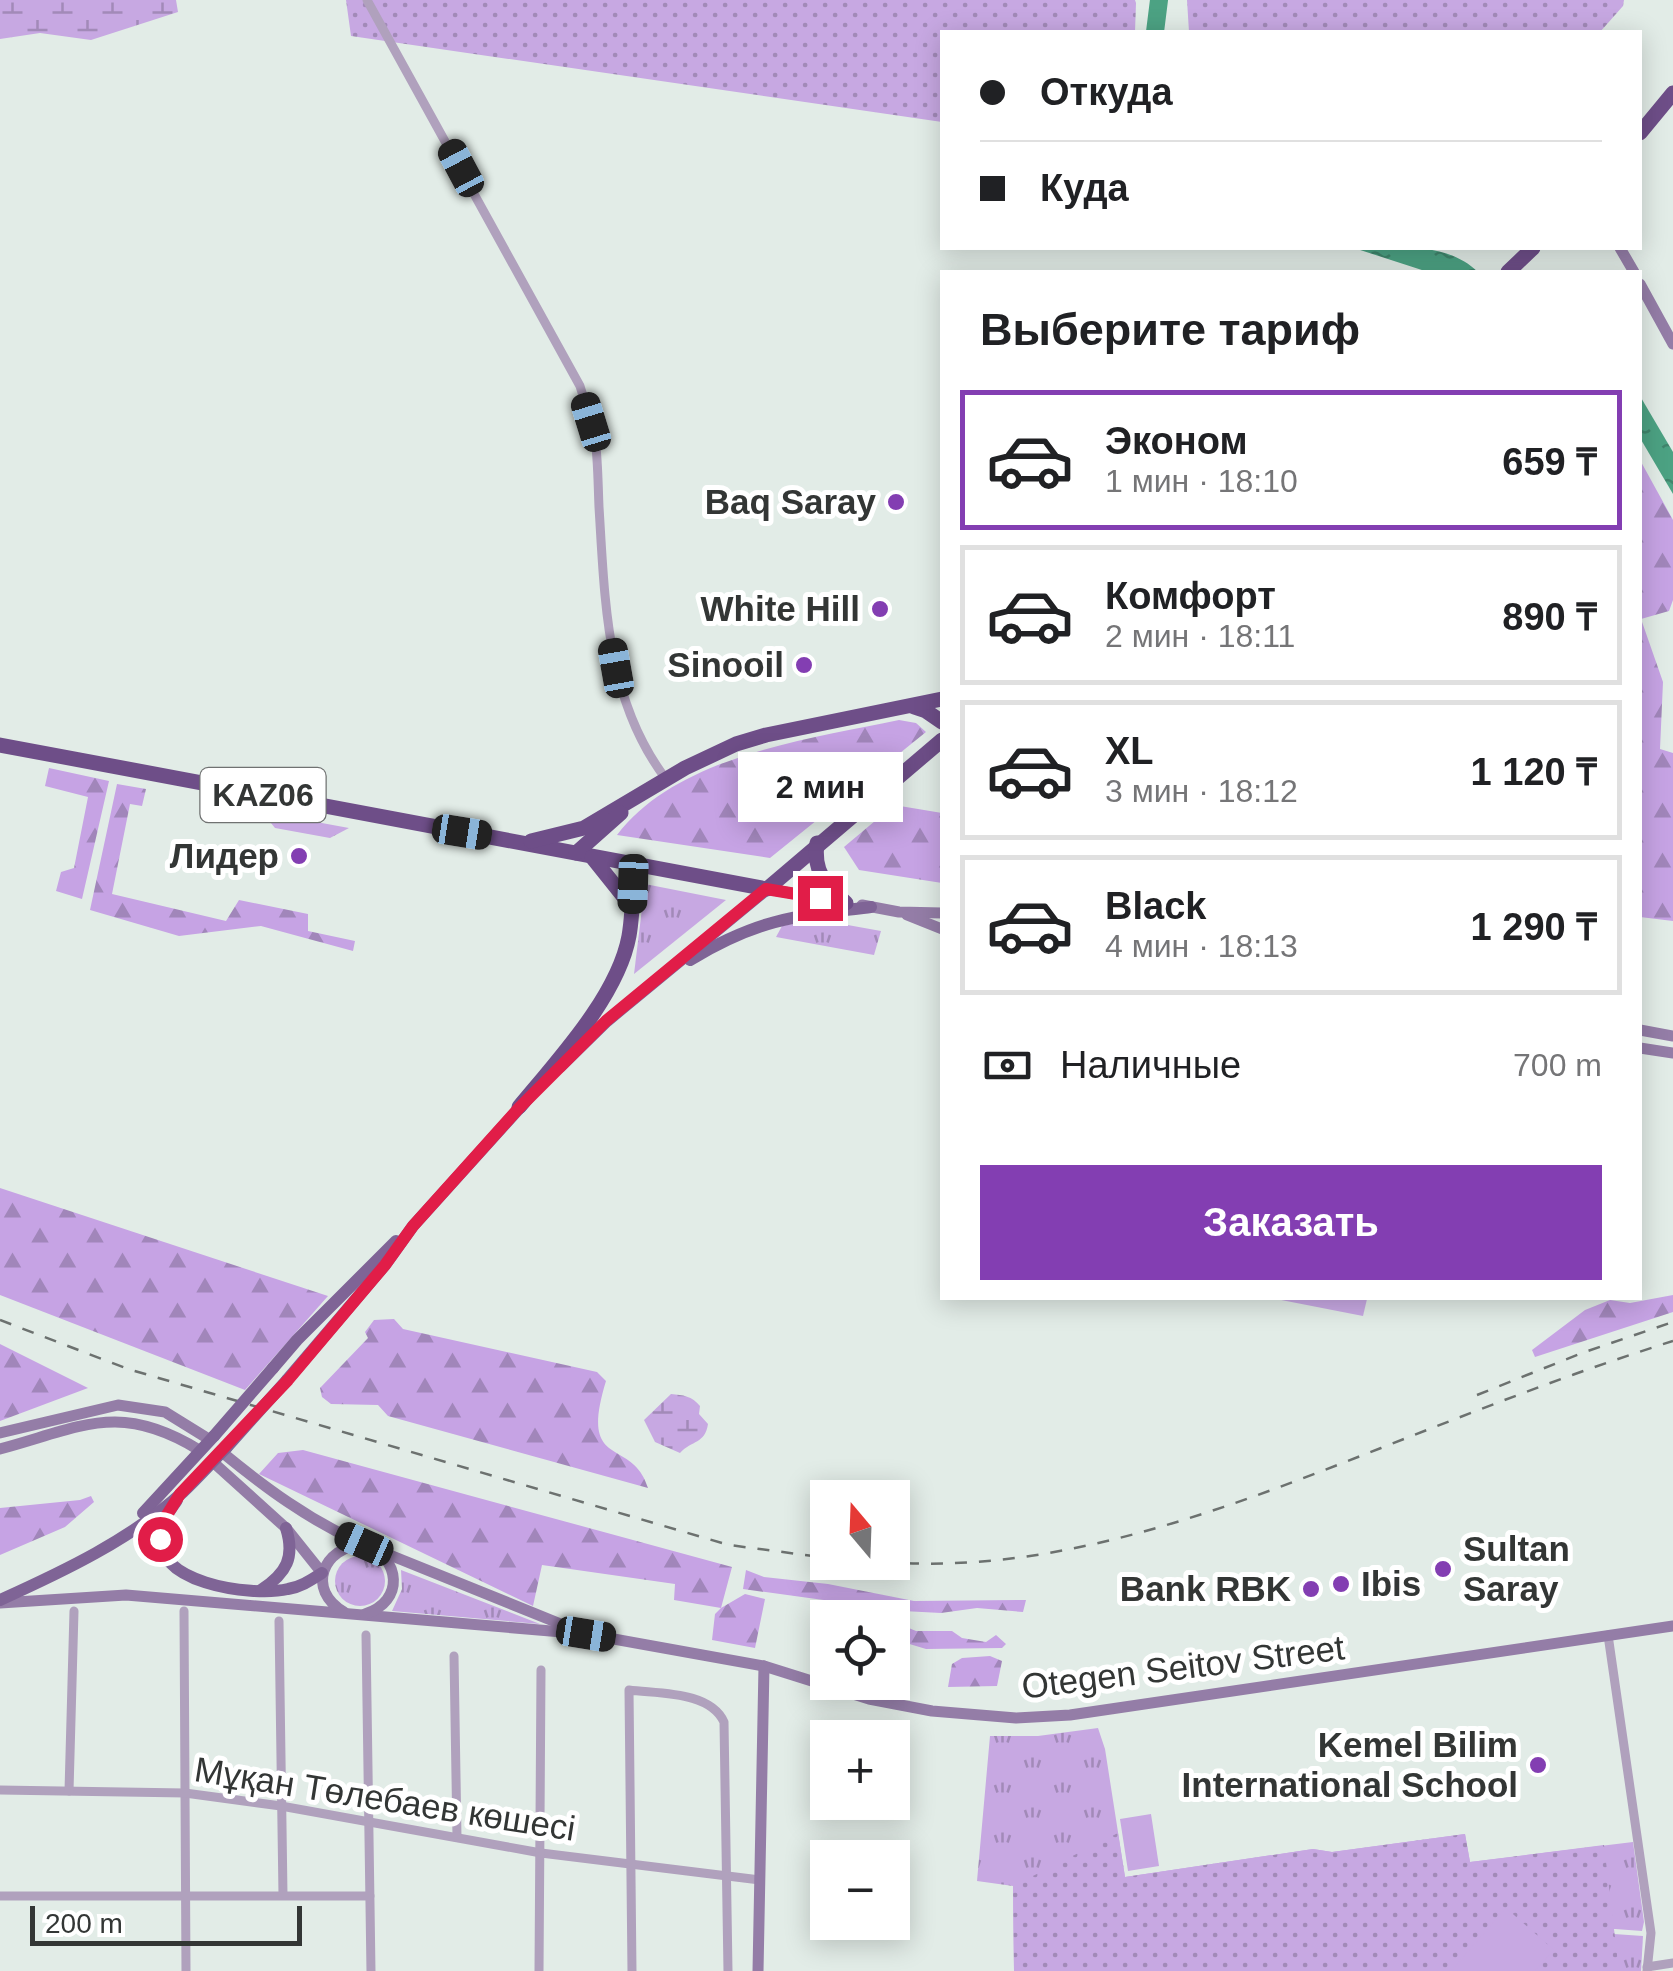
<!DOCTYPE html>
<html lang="ru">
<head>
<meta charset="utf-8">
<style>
	body { margin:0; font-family:Helvetica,sans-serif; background:#f2f2f2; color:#202124; height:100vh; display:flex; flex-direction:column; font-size:38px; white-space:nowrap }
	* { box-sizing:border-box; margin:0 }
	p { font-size:32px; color:#757577 }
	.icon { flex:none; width:55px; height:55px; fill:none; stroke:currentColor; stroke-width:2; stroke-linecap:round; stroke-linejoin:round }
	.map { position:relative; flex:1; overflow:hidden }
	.drawer { position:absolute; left:940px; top:270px; width:702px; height:1030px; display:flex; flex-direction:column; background:#fff; border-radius:0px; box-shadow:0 5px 25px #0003 }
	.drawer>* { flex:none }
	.guide { position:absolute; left:940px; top:30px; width:702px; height:220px; border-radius:0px; box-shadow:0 5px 25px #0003; display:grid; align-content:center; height:220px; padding:0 40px; background:#fff }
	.needle { width:65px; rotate:341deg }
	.tools { position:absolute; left:810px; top:1480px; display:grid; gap:20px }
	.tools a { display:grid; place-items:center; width:100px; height:100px; border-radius:0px; background:#fff; box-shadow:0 5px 25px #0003; font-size:50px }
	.scale { position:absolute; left:30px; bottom:25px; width:272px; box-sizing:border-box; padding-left:10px; border:5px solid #333635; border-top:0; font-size:28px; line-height:35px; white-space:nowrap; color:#333635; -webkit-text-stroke:8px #fff; paint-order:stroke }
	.end { position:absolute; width:45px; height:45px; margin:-22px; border:12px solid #e11d48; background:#fff; box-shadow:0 0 0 5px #fff }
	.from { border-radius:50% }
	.bubble { position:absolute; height:70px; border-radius:0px; background:#fff; box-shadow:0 5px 25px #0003; font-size:32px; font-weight:700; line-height:70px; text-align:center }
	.car { position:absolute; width:30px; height:60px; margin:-30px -15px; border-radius:12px; box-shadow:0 0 8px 2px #0007; background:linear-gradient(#222 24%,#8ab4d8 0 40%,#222 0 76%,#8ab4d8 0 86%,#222 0) }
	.guide b { display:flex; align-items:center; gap:35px; height:95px; font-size:38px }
	.guide b+b { border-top:2px solid #e0e0e0 }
	.guide i { width:25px; height:25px; background:#202124 }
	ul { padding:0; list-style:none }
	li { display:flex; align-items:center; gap:30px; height:140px; margin:0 20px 15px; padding:0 20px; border:5px solid #e0e0e0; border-radius:0px }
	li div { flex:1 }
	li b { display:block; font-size:38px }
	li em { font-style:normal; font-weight:700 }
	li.active { border-color:#833eb2 }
	li>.icon { width:90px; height:90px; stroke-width:1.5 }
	h2 { padding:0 40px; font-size:45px; line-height:120px }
	.pay { display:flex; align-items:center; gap:25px; height:110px; padding:0 40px; font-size:38px }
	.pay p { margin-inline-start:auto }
	.primary-button { display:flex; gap:20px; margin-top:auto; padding:20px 40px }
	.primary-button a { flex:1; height:115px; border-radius:0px; background:#833eb2; color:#fff; font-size:40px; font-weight:700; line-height:115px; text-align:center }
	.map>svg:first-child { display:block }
	.grass { fill:url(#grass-tufts) }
	.forest { fill:url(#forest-firs) }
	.wetland { fill:url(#wetland-marsh) }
	.park { fill:url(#park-dots) }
	.pitch { fill:#c7a8e2 }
	.water { fill:url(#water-ripples) }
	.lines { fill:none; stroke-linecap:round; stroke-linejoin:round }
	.river { stroke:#4ca283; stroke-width:18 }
	.street { stroke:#b0a1bd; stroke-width:9 }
	.secondary { stroke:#947da7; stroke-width:11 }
	.primary { stroke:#7f6496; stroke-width:12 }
	.highway { stroke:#6e4e88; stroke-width:15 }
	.rail { stroke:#6c716f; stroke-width:2.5; stroke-dasharray:12 12; stroke-linecap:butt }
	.primary-bridge { stroke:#7f6496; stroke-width:12 }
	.route { stroke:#e11d48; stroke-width:12 }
	.poi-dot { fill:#833eb2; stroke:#fff; stroke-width:4 }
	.labels { text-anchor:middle; stroke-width:10; stroke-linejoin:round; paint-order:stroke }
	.shield { fill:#fff; stroke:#707272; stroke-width:2.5 }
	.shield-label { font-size:32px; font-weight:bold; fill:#333635 }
	.poi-label { font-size:35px; font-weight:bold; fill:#333635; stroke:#fff; text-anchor:end }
	.street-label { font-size:35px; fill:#333635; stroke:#fff }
</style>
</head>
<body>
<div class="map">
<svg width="1673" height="1971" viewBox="0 0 1673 1971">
	<defs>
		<pattern id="grass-tufts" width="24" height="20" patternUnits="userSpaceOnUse" patternTransform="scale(2.5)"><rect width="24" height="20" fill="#c7a8e2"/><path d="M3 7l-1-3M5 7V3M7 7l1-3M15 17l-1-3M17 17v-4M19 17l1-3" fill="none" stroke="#a28ab8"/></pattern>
		<pattern id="forest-firs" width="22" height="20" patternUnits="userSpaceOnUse" patternTransform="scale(2.5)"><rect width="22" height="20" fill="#c6a3e4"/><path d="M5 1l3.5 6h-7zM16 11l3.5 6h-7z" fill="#a186ba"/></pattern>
		<pattern id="wetland-marsh" width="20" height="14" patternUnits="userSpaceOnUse" patternTransform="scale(2.5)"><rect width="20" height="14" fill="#c7a8e2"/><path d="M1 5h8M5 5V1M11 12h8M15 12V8" fill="none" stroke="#a28ab8"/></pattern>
		<pattern id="park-dots" width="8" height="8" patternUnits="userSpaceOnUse" patternTransform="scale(2.5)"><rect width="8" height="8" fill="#c7a8e2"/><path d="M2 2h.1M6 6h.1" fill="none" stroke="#a28ab8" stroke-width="1.8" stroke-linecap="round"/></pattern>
		<pattern id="water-ripples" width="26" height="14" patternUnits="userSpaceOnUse" patternTransform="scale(2.5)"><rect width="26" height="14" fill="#4ca283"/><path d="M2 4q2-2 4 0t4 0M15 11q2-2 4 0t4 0" fill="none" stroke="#40856c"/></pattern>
	</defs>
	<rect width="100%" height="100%" fill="#e2ece7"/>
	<g class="grass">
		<path d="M262,812L349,828L330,838L275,828Z"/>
		<path d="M645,884L726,900L634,974Z"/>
		<path d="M803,922H831L881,931L874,955L776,937L782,926Z"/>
		<circle cx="360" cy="1581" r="25"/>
		<path d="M401,1570L540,1624L392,1611L402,1589Z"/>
		<path d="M1098,1728L1105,1749L1125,1877L1313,1849L1332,1852L1465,1834L1470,1862L1633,1842L1644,1922L1642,1931L1615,1929L1014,1971L1013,1886L977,1881L990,1736H1038Z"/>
		<path d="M1614,1934L1643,1936L1641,1971H1597Z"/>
	</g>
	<g class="forest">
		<path d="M1640,460L1673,520V600L1669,611L1641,619L1663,682L1660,749L1673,753V921L1640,917Z"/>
		<path d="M899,720L916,723L926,732L770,858L617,835C677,756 808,739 899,720Z"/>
		<path d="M49,768L109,781L82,899L56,891L61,872L74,868L88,797L45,786Z"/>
		<path d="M117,784L146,789L142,806L130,804L112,894L226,921L239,900L308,914V931L355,941L353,951L261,926L179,936L90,910Z"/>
		<path d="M894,805L942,813V883L859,870L844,847Z"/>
		<path d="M0,1188L328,1296L245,1390L0,1295Z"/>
		<path d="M1673,1295V1312L1535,1357L1532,1350L1585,1310L1610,1300L1630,1303Z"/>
		<path d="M394,1319L403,1329L597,1372L606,1381C578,1472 632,1436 648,1488L388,1416L378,1405L331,1404L322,1397L320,1388L368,1338L365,1332L374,1320Z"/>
		<path d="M0,1344L88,1388L0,1421Z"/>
		<path d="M303,1450L732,1567L721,1608L745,1594L765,1599L755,1648L712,1640L715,1614L721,1608L674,1600L675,1584L542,1565L533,1606L259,1474L278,1453Z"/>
		<path d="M91,1496L94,1502L65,1527L0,1555V1508L80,1500Z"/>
		<path d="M746,1570L764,1577L828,1584L914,1601L1026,1600L1023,1612L977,1608L941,1613L903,1611L743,1589Z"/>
		<path d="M892,1621L916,1631H952L962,1638L986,1642L996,1635L1006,1644L1002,1648L926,1649L893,1639Z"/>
		<path d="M990,1656L1002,1661L997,1686L948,1687L952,1664L962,1658Z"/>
	</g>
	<g class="wetland">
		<path d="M0,0H176L178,12L91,40L40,33L0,39Z"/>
		<path d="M671,1394C683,1395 692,1396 700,1406L699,1414L708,1424C705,1444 692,1440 680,1453L655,1442L644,1420Z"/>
	</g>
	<g class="park">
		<path d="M346,0H1135L1136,3L1135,32H942V122L351,36Z"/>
		<path d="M1187,0H1624L1623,6L1600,32H1189Z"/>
		<path d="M1118,1833L1125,1877L1313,1849L1332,1852L1465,1834L1470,1862L1604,1845L1619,1971H1014L1013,1886Z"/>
	</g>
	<g class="pitch">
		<path d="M1271,1298H1360L1367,1299L1363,1316Z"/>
		<path d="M1151,1814L1159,1866L1128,1871L1120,1819Z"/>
		<path d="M1506,1908L1554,1950L1535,1971H1451Z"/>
	</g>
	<g class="water">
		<path d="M1354,248C1395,247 1446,241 1478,272H1428Z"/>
		<path d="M1640,396L1673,452V494L1640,438Z"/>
	</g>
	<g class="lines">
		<path class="river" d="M1155,32L1159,0"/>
		<g class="street">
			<path d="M367,0L580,386C585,403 592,420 595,438C598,460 598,484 599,507C605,602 606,700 666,779"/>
			<path d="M184,1611L186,1971"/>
			<path d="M279,1621L283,1895"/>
			<path d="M366,1635L371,1971"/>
			<path d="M1608,1635L1651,1933L1647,1971"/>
			<path d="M454,1656L457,1837"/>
			<path d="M0,1790L185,1793L281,1806L541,1853L760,1880"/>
			<path d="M69,1791L74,1611"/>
			<path d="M0,1896H370"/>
			<path d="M1647,1967L1673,1963"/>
			<path d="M539,1971L541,1670"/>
			<path d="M632,1971L629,1690C659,1694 710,1691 724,1722L728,1971"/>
		</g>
		<g class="secondary">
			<path d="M1620,248L1634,272"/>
			<path d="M1640,284L1673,344"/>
			<path d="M767,889L844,902"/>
			<path d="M862,905L899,912L942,913"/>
			<path d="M907,915L942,929"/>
			<path d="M1640,1030L1673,1036"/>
			<path d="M1640,1048L1673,1053"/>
			<path d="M0,1433L118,1405L165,1412L207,1438"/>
			<path d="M0,1449C82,1427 119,1401 199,1450"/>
			<path d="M223,1453C267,1489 308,1519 360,1543"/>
			<path d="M214,1463L286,1528L322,1573"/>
			<path d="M375,1549L573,1629"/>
			<path d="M0,1603L126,1595L586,1634L764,1666L869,1699L932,1711L1016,1718L1070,1715L1673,1626"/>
			<path d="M344,1612C306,1590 322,1547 364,1544C401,1558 405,1601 365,1614"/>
			<path d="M758,1971L764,1666"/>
		</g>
		<g class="primary">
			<path d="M690,960C758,919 794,916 871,907"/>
			<path d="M560,1067L607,1021L767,889"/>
			<path d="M273,1368L297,1340L396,1241"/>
			<path d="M287,1380L385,1265L413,1226L525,1102"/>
			<path d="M177,1500C172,1508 163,1518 161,1527C146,1584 252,1597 288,1589C301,1587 311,1580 322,1573"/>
			<path d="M143,1513L214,1436"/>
			<path d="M261,1590C287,1573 295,1557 286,1528"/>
			<path d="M0,1600C62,1572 132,1539 183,1492C198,1478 212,1462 227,1447"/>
		</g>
		<g class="highway">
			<path d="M1640,133L1673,93"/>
			<path d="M1508,272L1533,248"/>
			<path d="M914,707L926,711L942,722"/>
			<path d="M0,745L767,889L942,740"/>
			<path d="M531,841L584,828L685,768L736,744L766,735L942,699"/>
			<path d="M817,843C813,872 825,884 846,903"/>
			<path d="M576,853L621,813"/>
			<path d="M592,857L632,907"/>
			<path d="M519,1107C557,1061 618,996 629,936C633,913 633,889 634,865"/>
		</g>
		<g class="rail">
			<path d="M0,1320L128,1369L729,1545L828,1558"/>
			<path d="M1477,1395L1582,1353L1673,1322"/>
			<path d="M883,1562C1057,1575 1223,1510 1381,1448C1478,1410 1574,1372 1673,1341"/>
		</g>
		<g class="primary-bridge">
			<path d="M214,1436L273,1368"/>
			<path d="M227,1447L287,1380"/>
		</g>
	</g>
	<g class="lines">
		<path class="route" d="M160,1539L162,1523L180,1494L288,1380L385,1265L413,1226L519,1108L606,1021L766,889L820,898"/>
	</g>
	<g class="poi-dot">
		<circle cx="896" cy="502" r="10"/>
		<circle cx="880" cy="609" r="10"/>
		<circle cx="804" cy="665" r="10"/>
		<circle cx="299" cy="856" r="10"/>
		<circle cx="1443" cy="1569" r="10"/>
		<circle cx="1341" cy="1584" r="10"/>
		<circle cx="1311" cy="1589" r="10"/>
		<circle cx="1538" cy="1765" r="10"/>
	</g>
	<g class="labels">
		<rect class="shield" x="200.5" y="768" width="125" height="54" rx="8"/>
		<g class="shield-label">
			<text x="263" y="806">KАZ06</text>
		</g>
		<g class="poi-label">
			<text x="876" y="514">Baq Saray</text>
			<text x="860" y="621">White Hill</text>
			<text x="784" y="677">Sinooil</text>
			<text x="279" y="868">Лидер</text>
			<text x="1463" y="1561" text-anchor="start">Sultan<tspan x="1463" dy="40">Saray</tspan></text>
			<text x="1361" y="1596" text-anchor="start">Ibis</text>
			<text x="1291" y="1601">Bank RBK</text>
			<text x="1518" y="1757">Kemel Bilim<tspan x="1518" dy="40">International School</tspan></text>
		</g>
		<g class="street-label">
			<text transform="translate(1183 1667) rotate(-7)" y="12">Otegen Seitov Street</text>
			<text transform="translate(385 1799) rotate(9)" y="12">Мұқан Төлебаев көшесі</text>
		</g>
	</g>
</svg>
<div class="tools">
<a><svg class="needle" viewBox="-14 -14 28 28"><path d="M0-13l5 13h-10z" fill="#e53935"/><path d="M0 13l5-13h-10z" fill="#757577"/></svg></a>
<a><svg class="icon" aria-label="locate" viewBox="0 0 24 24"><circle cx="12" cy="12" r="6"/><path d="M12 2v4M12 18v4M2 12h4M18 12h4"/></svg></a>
<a>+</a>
<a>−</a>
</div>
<div class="scale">200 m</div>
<i class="end from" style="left:160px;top:1539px"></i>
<i class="end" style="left:820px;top:898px"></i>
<div class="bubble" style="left:738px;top:752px;width:165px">2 мин</div>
<i class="car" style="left:461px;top:168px;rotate:332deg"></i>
<i class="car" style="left:591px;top:422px;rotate:343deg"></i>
<i class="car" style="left:616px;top:668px;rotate:350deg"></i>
<i class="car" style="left:462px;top:832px;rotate:99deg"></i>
<i class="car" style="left:633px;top:884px;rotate:182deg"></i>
<i class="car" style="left:364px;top:1544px;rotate:294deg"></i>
<i class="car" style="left:586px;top:1634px;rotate:99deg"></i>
<div class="guide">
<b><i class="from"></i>Откуда</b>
<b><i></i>Куда</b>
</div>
<section class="drawer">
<h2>Выберите тариф</h2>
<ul>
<li class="active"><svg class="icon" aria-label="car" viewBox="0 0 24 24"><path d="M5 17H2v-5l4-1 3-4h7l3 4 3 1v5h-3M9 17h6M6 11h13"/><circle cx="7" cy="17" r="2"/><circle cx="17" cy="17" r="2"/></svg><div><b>Эконом</b><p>1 мин · 18:10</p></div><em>659 ₸</em></li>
<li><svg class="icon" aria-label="car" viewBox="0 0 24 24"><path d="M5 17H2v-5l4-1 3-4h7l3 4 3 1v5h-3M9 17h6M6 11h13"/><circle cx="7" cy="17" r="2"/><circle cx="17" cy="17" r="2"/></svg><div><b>Комфорт</b><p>2 мин · 18:11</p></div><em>890 ₸</em></li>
<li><svg class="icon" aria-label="car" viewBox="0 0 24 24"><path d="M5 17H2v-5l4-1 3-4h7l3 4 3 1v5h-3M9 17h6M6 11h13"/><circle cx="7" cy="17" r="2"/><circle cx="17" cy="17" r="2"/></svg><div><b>XL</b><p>3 мин · 18:12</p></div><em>1 120 ₸</em></li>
<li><svg class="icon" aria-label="car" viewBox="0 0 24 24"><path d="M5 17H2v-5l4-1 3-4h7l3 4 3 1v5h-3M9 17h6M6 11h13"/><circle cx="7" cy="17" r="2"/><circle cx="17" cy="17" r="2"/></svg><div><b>Black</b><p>4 мин · 18:13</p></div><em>1 290 ₸</em></li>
</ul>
<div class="pay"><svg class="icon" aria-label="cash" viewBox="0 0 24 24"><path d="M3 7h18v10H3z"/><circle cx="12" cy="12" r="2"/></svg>Наличные<p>700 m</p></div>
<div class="primary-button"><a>Заказать</a></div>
</section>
</div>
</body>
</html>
